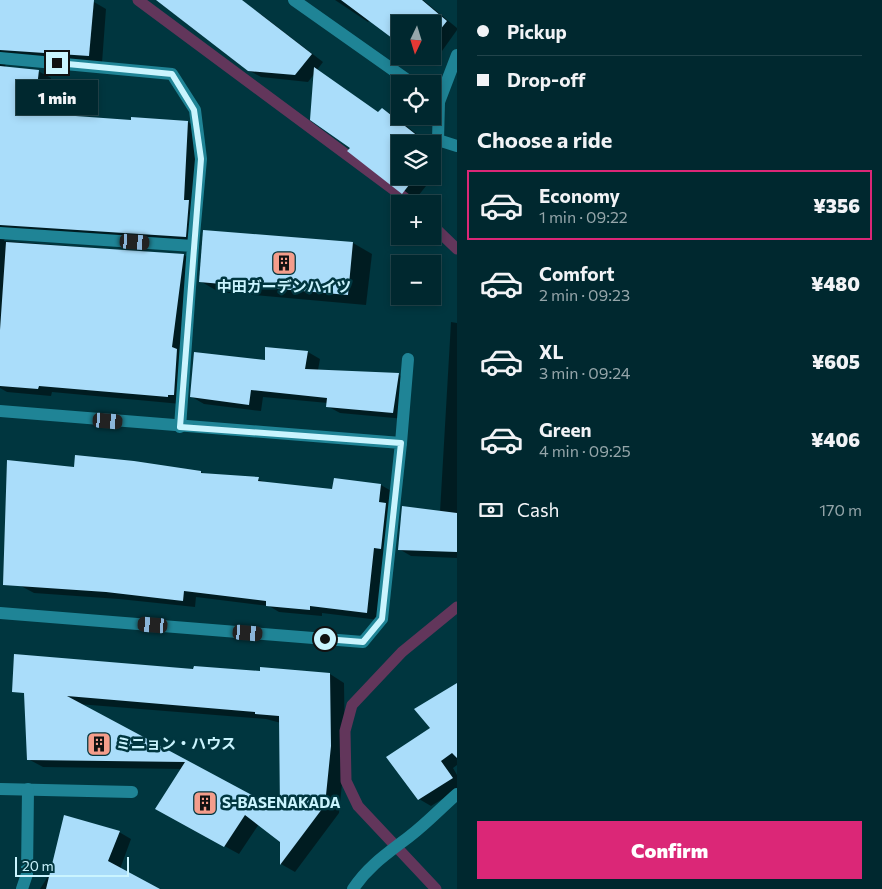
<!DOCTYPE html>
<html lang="en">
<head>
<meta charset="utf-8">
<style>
	body { margin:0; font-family:Commissioner,"Noto Sans JP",sans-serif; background:#0a3037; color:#f1f3f6; height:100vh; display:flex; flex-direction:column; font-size:19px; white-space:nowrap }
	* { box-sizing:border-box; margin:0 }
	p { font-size:16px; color:#95a6aa }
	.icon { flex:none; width:28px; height:28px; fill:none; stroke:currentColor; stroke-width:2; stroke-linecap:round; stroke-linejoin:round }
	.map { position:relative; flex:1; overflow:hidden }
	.panel { display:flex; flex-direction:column; background:#00282f; width:425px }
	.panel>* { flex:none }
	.guide { display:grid; align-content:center; height:110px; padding:0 20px; background:#00282f }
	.needle { width:32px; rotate:184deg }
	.fabs { position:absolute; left:391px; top:15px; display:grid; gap:10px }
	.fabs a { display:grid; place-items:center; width:50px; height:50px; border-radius:0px; background:#00282f; box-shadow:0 2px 8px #0003,0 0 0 1px #22444b; font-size:25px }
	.scale { position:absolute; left:15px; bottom:12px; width:114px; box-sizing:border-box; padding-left:5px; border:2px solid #caf4fe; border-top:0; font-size:14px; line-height:18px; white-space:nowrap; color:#caf4fe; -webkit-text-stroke:4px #00363f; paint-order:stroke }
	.end { position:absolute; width:22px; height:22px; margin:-11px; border:6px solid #caf4fe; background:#111; box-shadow:0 0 0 2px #111 }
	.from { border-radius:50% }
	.bubble { position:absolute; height:35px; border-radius:0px; background:#00282f; box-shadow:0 2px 8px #0003,0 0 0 1px #22444b; font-size:16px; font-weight:800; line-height:35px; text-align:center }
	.car { position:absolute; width:15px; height:30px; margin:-15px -8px; border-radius:6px; box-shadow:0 0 4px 1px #0007; background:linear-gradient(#222 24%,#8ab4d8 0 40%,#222 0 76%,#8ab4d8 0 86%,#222 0) }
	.guide b { display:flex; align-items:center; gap:18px; height:48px; font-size:19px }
	.guide b+b { border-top:1px solid #22444b }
	.guide i { width:12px; height:12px; background:#f1f3f6 }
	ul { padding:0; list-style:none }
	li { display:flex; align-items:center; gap:15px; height:70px; margin:0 10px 8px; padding:0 10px; border:2px solid transparent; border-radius:0px }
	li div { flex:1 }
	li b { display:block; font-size:19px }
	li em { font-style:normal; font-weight:800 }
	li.on { border-color:#db2777 }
	li>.icon { width:45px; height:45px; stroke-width:1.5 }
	h2 { padding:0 20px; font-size:22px; line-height:60px }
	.pay { display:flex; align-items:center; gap:12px; height:55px; padding:0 20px; font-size:19px }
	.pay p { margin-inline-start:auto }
	.action { display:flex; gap:10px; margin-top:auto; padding:10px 20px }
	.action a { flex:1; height:58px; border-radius:0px; background:#db2777; color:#fff; font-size:20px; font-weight:800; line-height:58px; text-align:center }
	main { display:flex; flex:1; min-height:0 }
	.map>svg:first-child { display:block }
	.shadow { fill:#0007; fill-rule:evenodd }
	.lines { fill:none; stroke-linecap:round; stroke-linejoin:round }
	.stream { stroke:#62365b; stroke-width:11 }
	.building { fill:#aaddfa; fill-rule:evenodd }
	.street { stroke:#1f8496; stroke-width:12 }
	.route { stroke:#caf4fe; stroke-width:6 }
	.labels { text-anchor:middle; stroke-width:5; stroke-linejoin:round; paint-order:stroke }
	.poi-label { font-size:15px; font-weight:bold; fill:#caf4fe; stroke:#00363f; text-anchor:start }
</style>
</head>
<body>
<main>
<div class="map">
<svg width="457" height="889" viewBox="0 0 457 889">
	<rect width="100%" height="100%" fill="#00363f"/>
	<g class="shadow">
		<path d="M0,0H75L94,2L106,9L102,63L6,61L5,68L38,71L51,78L47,115L132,121L188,122L201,130L198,244L6,235L4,241L184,255L197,262L181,404L52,392L51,396L7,392L0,388Z"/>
		<path d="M183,0H236L262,15L323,62L317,70L379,113L382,109L394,116L429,144H400V176H432V146L441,153L433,177L415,200L403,193L349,151L351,148L315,73L308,82L261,77L248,70Z"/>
		<path d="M335,0H423L457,28V30L432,65L418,56H432V24H400V43L370,20L368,22Z"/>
		<path d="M204,231L353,243L372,254L366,305L219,292L200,281Z"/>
		<path d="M451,322L457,323V558L411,556L399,549L440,512Z"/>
		<path d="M308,352L320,359L318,370L398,374L410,382L405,419L340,413L327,406L328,403L263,397L261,411L204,404L192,397L266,361Z"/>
		<path d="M75,468L201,472L206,475L258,479L266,483L333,490L336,479L381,485L393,492L379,620L322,613V616L279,612L269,606L196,597L195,607L119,599L34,593L21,586Z"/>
		<path d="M24,656L194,671L330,674L344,683L345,755L339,813L295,872L281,864V842L259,824L239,854L171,817L182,769L43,767L28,759ZM78,704L266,719L281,723V812Z"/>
		<path d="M457,685V765L453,768L457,775V790L431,806L419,799L432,728Z"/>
		<path d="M119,832L131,839L120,869L158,889H40L52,870Z"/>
	</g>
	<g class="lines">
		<g class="stream">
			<path d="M138,0L413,204"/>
			<path d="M432,225L457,249"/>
			<path d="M436,889L358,806L346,781L345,731L352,705L402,652L457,607"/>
		</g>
	</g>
	<g class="building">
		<path d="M0,0H94L89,56L0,50Z"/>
		<path d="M156,0H242L312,54L295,75L248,71Z"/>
		<path d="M341,0H422L447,21L432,40V24H400V44Z"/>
		<path d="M0,66L39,70L34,113L131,120V117L188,121L184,200H189L186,237L0,225Z"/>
		<path d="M314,67L378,112L382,108L428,144H400V176H416L402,194L347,151L350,148L310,120Z"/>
		<path d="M203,230L353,242L348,295L199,282Z"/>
		<path d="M6,242L184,254L172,347L177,349L174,395H168V397L39,386L38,389L0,386V330Z"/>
		<path d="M265,347L308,351L305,369L399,373L393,413L326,407L327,398L251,390L249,405L190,397L194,352L265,360Z"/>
		<path d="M75,455L134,461L201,471V473L259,477L258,481L332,489L334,478L381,484L379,502L386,503L381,549L374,548L367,613L310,606V610L266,606V601L184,591L183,601L106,592L3,585L7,460L74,467Z"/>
		<path d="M402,506L457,513V552L398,550Z"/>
		<path d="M14,654L193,669L194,666L260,671V667L330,673L331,746L325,805L280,865V842L245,815L224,847L155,809L185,762L27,760L24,693L12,692ZM67,696L255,712V714L279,716L280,810Z"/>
		<path d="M457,683V758L452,753L441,761L453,778L418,800L386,757L430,728L414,709Z"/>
		<path d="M64,815L120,831L108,861L160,889H46Z"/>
	</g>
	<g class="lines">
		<g class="street">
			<path d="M294,0L413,84"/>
			<path d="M0,58L172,74L195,110L201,159L193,246"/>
			<path d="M432,98L439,102L438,140L457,146"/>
			<path d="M439,102L457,55"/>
			<path d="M0,233L193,246L180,427"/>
			<path d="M0,411L401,443L382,619L363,642L0,613"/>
			<path d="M401,443L408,359"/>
			<path d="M0,789L132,792"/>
			<path d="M22,889L27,874L28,789"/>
			<path d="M353,889C368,866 388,853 410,836C426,824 441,808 457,794"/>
		</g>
	</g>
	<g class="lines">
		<path class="route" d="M57,63L172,74L194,110L201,159L180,427L401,443L382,619L363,642L325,639"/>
	</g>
	<defs>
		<g id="building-square" transform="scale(1.25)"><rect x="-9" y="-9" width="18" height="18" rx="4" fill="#f49d8b" stroke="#00363f"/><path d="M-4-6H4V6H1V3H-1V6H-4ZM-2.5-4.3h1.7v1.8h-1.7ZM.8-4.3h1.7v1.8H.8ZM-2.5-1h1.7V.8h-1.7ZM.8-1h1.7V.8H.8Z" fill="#111"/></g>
	</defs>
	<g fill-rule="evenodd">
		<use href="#building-square" x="284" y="263"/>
		<use href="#building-square" x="99" y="744"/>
		<use href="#building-square" x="205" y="803"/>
	</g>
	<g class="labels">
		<g class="poi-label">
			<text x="284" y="292" text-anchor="middle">中田ガーデンハイツ</text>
			<text x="116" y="749">ミニョン・ハウス</text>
			<text x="222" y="808">S-BASENAKADA</text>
		</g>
	</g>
</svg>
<div class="fabs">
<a><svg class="needle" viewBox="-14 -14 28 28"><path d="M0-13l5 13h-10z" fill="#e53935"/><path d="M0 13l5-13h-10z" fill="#95a6aa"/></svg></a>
<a><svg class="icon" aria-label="locate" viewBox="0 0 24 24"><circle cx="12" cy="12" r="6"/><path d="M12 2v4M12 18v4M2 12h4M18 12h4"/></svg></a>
<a><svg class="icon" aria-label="layers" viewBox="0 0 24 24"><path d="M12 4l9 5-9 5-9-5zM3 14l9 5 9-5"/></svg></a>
<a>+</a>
<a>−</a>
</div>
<div class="scale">20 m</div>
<i class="end from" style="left:325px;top:639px"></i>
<i class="end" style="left:57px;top:63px"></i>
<div class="bubble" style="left:16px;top:80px;width:82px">1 min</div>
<i class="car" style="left:135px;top:242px;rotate:94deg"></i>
<i class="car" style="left:108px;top:421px;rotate:95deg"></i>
<i class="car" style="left:153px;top:625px;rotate:275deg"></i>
<i class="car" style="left:248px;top:633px;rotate:95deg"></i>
</div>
<section class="panel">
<div class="guide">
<b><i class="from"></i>Pickup</b>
<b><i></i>Drop-off</b>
</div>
<h2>Choose a ride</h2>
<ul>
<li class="on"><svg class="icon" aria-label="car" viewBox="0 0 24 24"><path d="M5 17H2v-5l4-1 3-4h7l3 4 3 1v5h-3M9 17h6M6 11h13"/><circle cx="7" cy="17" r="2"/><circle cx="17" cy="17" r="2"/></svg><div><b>Economy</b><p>1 min · 09:22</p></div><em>¥356</em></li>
<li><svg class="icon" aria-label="car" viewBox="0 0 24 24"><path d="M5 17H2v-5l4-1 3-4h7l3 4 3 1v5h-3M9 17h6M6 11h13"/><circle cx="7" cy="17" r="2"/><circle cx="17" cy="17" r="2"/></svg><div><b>Comfort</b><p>2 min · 09:23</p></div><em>¥480</em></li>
<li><svg class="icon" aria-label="car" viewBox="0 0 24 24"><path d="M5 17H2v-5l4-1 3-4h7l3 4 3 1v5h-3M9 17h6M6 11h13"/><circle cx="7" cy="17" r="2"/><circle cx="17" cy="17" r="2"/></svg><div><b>XL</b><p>3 min · 09:24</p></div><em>¥605</em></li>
<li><svg class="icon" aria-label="car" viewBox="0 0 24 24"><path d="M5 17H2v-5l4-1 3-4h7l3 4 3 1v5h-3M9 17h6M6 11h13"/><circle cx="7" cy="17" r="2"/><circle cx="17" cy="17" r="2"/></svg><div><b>Green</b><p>4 min · 09:25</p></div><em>¥406</em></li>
</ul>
<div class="pay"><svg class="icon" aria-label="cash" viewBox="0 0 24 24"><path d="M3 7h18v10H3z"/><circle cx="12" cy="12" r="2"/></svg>Cash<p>170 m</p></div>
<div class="action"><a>Confirm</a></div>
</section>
</main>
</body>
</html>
